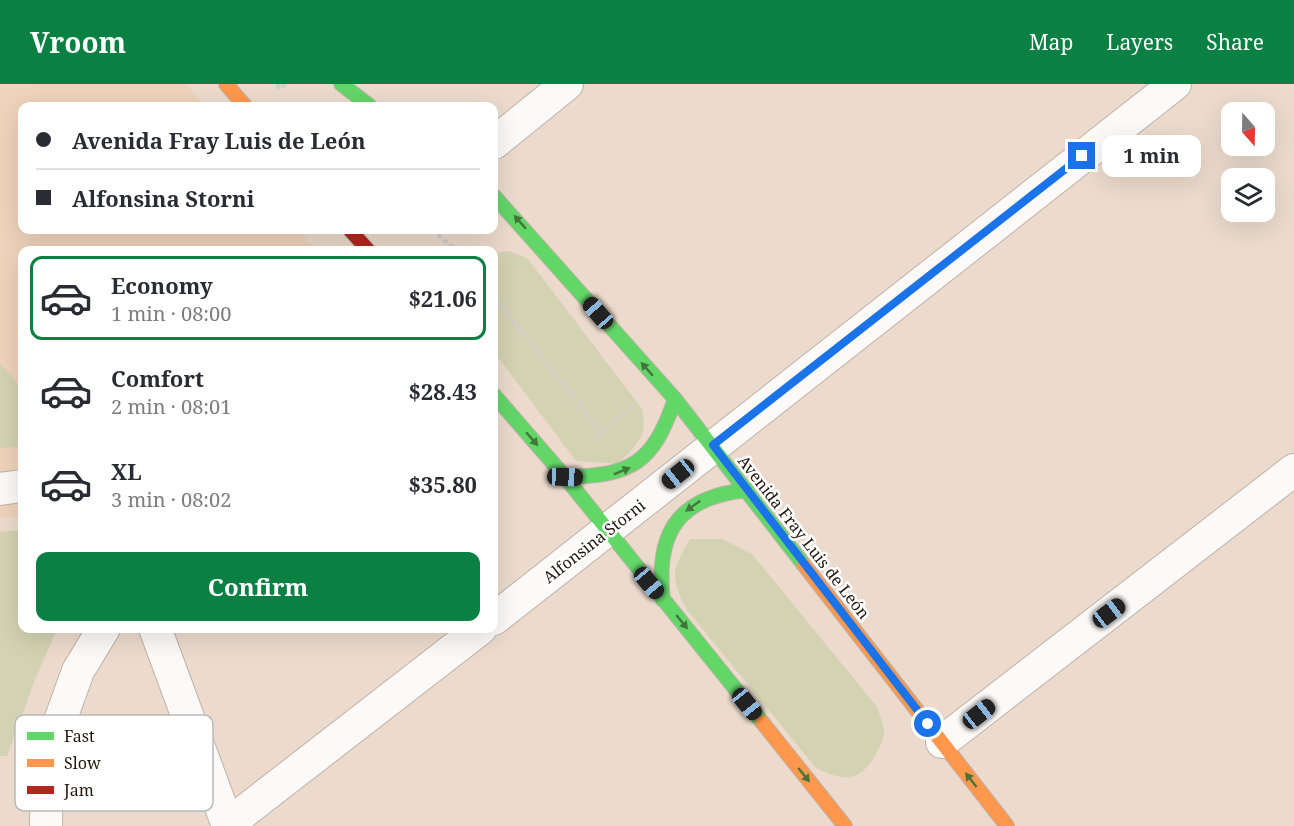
<!DOCTYPE html>
<html lang="en">
<head>
<meta charset="utf-8">
<style>
	body { margin:0; font-family:"Noto Serif",serif; background:#f7f7f7; color:#2b2b33; height:100vh; display:flex; flex-direction:column; font-size:22px; white-space:nowrap }
	* { box-sizing:border-box; margin:0 }
	p { font-size:20px; color:#7c7c81 }
	.icon { flex:none; width:33px; height:33px; fill:none; stroke:currentColor; stroke-width:2; stroke-linecap:round; stroke-linejoin:round }
	.map { position:relative; flex:1; overflow:hidden }
	.panel { position:absolute; left:18px; top:162px; width:480px; height:387px; display:flex; flex-direction:column; background:#fff; border-radius:12px; box-shadow:0 6px 24px #0002 }
	.panel>* { flex:none }
	.top-card { position:absolute; left:18px; top:18px; width:480px; height:132px; border-radius:12px; box-shadow:0 6px 24px #0002; display:grid; align-content:center; height:132px; padding:0 18px; background:#fff }
	.needle { width:39px; rotate:160deg }
	.buttons { position:absolute; left:1221px; top:18px; display:grid; gap:12px }
	.buttons a { display:grid; place-items:center; width:54px; height:54px; border-radius:12px; background:#fff; box-shadow:0 6px 24px #0002; font-size:30px }
	.end { position:absolute; width:27px; height:27px; margin:-14px; border:8px solid #1a73e8; background:#fff; box-shadow:0 0 0 3px #fff }
	.from { border-radius:50% }
	.bubble { position:absolute; height:42px; border-radius:12px; background:#fff; box-shadow:0 6px 24px #0002; font-size:20px; font-weight:700; line-height:42px; text-align:center }
	.car { position:absolute; width:18px; height:36px; margin:-18px -9px; border-radius:8px; box-shadow:0 0 4px 2px #0007; background:linear-gradient(#222 24%,#8ab4d8 0 40%,#222 0 76%,#8ab4d8 0 86%,#222 0) }
	.top-card b { display:flex; align-items:center; gap:21px; height:57px; font-size:22px }
	.top-card b+b { border-top:2px solid #e1e1e2 }
	.top-card i { width:15px; height:15px; background:#2b2b33 }
	ul { padding:10px 0 0; list-style:none }
	li { display:flex; align-items:center; gap:18px; height:84px; margin:0 12px 9px; padding:0 6px; border:3px solid transparent; border-radius:12px }
	li div { flex:1 }
	li b { display:block; font-size:22px }
	li em { font-style:normal; font-weight:700 }
	li.selected { border-color:#0b8043 }
	li>.icon { width:54px; height:54px; stroke-width:1.5 }
	.primary-button { display:flex; gap:12px; margin-top:auto; padding:12px 18px }
	.primary-button a { flex:1; height:69px; border-radius:12px; background:#0b8043; color:#fff; font-size:24px; font-weight:700; line-height:69px; text-align:center }
	header { display:flex; align-items:center; gap:36px; box-sizing:border-box; height:84px; padding:0 30px; background:#0b8043; color:#fff }
	header strong { font-size:28px }
	nav { display:flex; gap:33px; margin-inline-start:auto; font-size:21px }
	.map>svg:first-child { display:block }
	.built { fill:#efd3bb }
	.green { fill:#d3d2b3 }
	.lines { fill:none; stroke-linecap:round; stroke-linejoin:round }
	.street-casing { stroke:#bfb2a8; stroke-width:34 }
	.fast-casing { stroke:#bfb2a8; stroke-width:16 }
	.slow-casing { stroke:#bfb2a8; stroke-width:16 }
	.jam-casing { stroke:#bfb2a8; stroke-width:16 }
	.path { stroke:#d3ceca; stroke-width:4; stroke-dasharray:4.5 3; stroke-linecap:butt }
	.street { stroke:#fcfaf8; stroke-width:32 }
	.fast { stroke:#63d668; stroke-width:14 }
	.slow { stroke:#ff974d; stroke-width:14 }
	.jam { stroke:#b3261e; stroke-width:14 }
	.oneway { fill:#42763a }
	.route { stroke:#1a73e8; stroke-width:8 }
	.labels { text-anchor:middle; stroke-width:5; stroke-linejoin:round; paint-order:stroke }
	.street-label { font-size:16px; fill:#21170d; stroke:#fff }
	.key { fill:#fff; stroke:#bcb9b6; stroke-width:1.5 }
	.key-label { font-size:16px; fill:#21170d }
</style>
</head>
<body>
<header>
<strong>Vroom</strong>
<nav><a>Map</a><a>Layers</a><a>Share</a></nav>
</header>
<div class="map">
<svg width="1294" height="742" viewBox="0 0 1294 742">
	<rect width="100%" height="100%" fill="#ecdbcd"/>
	<path class="built" d="M0,0H187L204,22H22V146H299L315,166H22V432L0,434Z"/>
	<g class="green">
		<path d="M509,167L528,175L642,325C648,354 637,360 618,380L576,377L494,268V169Z"/>
		<path d="M0,279L22,305V363L0,364Z"/>
		<path d="M22,446V544L57,545L34,598L7,672H0V448Z"/>
		<path d="M690,455H722L752,470L877,623C879,630 883,638 884,646C885,654 879,664 875,672C859,699 842,697 816,684L687,526C670,492 671,488 690,455Z"/>
	</g>
	<g class="lines">
		<g class="street-casing">
			<g id="street">
				<path d="M494,59L567,0"/>
				<path d="M0,405L22,402"/>
				<path d="M494,535L1175,0"/>
				<path d="M155,544L228,742"/>
				<path d="M942,658L1294,386"/>
				<path d="M227,741L481,544"/>
				<path d="M46,742L47,673L78,587L104,544"/>
			</g>
		</g>
		<g class="fast-casing">
			<g id="fast">
				<path d="M341,0L370,22"/>
				<path d="M494,112L675,315L804,481"/>
				<path d="M494,311L565,393L762,638"/>
				<path d="M565,393C632,392 653,379 675,315"/>
				<path d="M663,516C655,449 678,413 747,406"/>
			</g>
		</g>
		<g class="slow-casing">
			<g id="slow">
				<path d="M226,0L245,22"/>
				<path d="M804,481L1007,742"/>
				<path d="M762,638L845,742"/>
			</g>
		</g>
		<g class="jam-casing">
			<path id="jam" d="M350,146L368,166"/>
		</g>
		<g class="path">
			<path d="M277,0L279,4L286,0"/>
			<path d="M432,146L456,166"/>
			<path d="M494,213L602,350"/>
			<path d="M594,356L633,320"/>
		</g>
		<use href="#street" class="street"/>
		<use href="#fast" class="fast"/>
		<use href="#slow" class="slow"/>
		<use href="#jam" class="jam"/>
	</g>
	<defs><path id="oneway-solid" d="M-6-.8H1V-3.2L6.5 0L1 3.2V.8H-6Z" transform="scale(1.5)"/></defs>
	<g class="oneway">
		<use href="#oneway-solid" transform="translate(520 138) rotate(-131)"/>
		<use href="#oneway-solid" transform="translate(647 285) rotate(-131)"/>
		<use href="#oneway-solid" transform="translate(532 355) rotate(49)"/>
		<use href="#oneway-solid" transform="translate(622 387) rotate(-22)"/>
		<use href="#oneway-solid" transform="translate(693 422) rotate(144)"/>
		<use href="#oneway-solid" transform="translate(682 538) rotate(51)"/>
		<use href="#oneway-solid" transform="translate(804 691) rotate(51)"/>
		<use href="#oneway-solid" transform="translate(971 696) rotate(-128)"/>
	</g>
	<g class="lines">
		<path class="route" d="M928,640L713,361L1082,72"/>
	</g>
	<g class="labels">
		<g class="street-label">
			<text transform="translate(804 453) rotate(52)" y="6">Avenida Fray Luis de León</text>
			<text transform="translate(594 457) rotate(-38)" y="6">Alfonsina Storni</text>
		</g>
	</g>
	<rect x="15" y="631" width="198" height="96" rx="9" class="key"/>
	<rect x="27" y="648" width="27" height="8" fill="#63d668"/>
	<rect x="27" y="675" width="27" height="8" fill="#ff974d"/>
	<rect x="27" y="702" width="27" height="8" fill="#b3261e"/>
	<g class="key-label">
		<text x="64" y="658">Fast</text>
		<text x="64" y="685">Slow</text>
		<text x="64" y="712">Jam</text>
	</g>
</svg>
<div class="buttons">
<a><svg class="needle" viewBox="-14 -14 28 28"><path d="M0-13l5 13h-10z" fill="#e53935"/><path d="M0 13l5-13h-10z" fill="#7c7c81"/></svg></a>
<a><svg class="icon" aria-label="layers" viewBox="0 0 24 24"><path d="M12 4l9 5-9 5-9-5zM3 14l9 5 9-5"/></svg></a>
</div>
<i class="end from" style="left:928px;top:640px"></i>
<i class="end" style="left:1082px;top:72px"></i>
<div class="bubble" style="left:1102px;top:51px;width:99px">1 min</div>
<i class="car" style="left:598px;top:229px;rotate:319deg"></i>
<i class="car" style="left:678px;top:390px;rotate:231deg"></i>
<i class="car" style="left:565px;top:393px;rotate:92deg"></i>
<i class="car" style="left:649px;top:499px;rotate:140deg"></i>
<i class="car" style="left:1109px;top:529px;rotate:53deg"></i>
<i class="car" style="left:747px;top:620px;rotate:141deg"></i>
<i class="car" style="left:979px;top:630px;rotate:52deg"></i>
<div class="top-card">
<b><i class="from"></i>Avenida Fray Luis de León</b>
<b><i></i>Alfonsina Storni</b>
</div>
<section class="panel">
<ul>
<li class="selected"><svg class="icon" aria-label="car" viewBox="0 0 24 24"><path d="M5 17H2v-5l4-1 3-4h7l3 4 3 1v5h-3M9 17h6M6 11h13"/><circle cx="7" cy="17" r="2"/><circle cx="17" cy="17" r="2"/></svg><div><b>Economy</b><p>1 min · 08:00</p></div><em>$21.06</em></li>
<li><svg class="icon" aria-label="car" viewBox="0 0 24 24"><path d="M5 17H2v-5l4-1 3-4h7l3 4 3 1v5h-3M9 17h6M6 11h13"/><circle cx="7" cy="17" r="2"/><circle cx="17" cy="17" r="2"/></svg><div><b>Comfort</b><p>2 min · 08:01</p></div><em>$28.43</em></li>
<li><svg class="icon" aria-label="car" viewBox="0 0 24 24"><path d="M5 17H2v-5l4-1 3-4h7l3 4 3 1v5h-3M9 17h6M6 11h13"/><circle cx="7" cy="17" r="2"/><circle cx="17" cy="17" r="2"/></svg><div><b>XL</b><p>3 min · 08:02</p></div><em>$35.80</em></li>
</ul>
<div class="primary-button"><a>Confirm</a></div>
</section>
</div>
</body>
</html>
